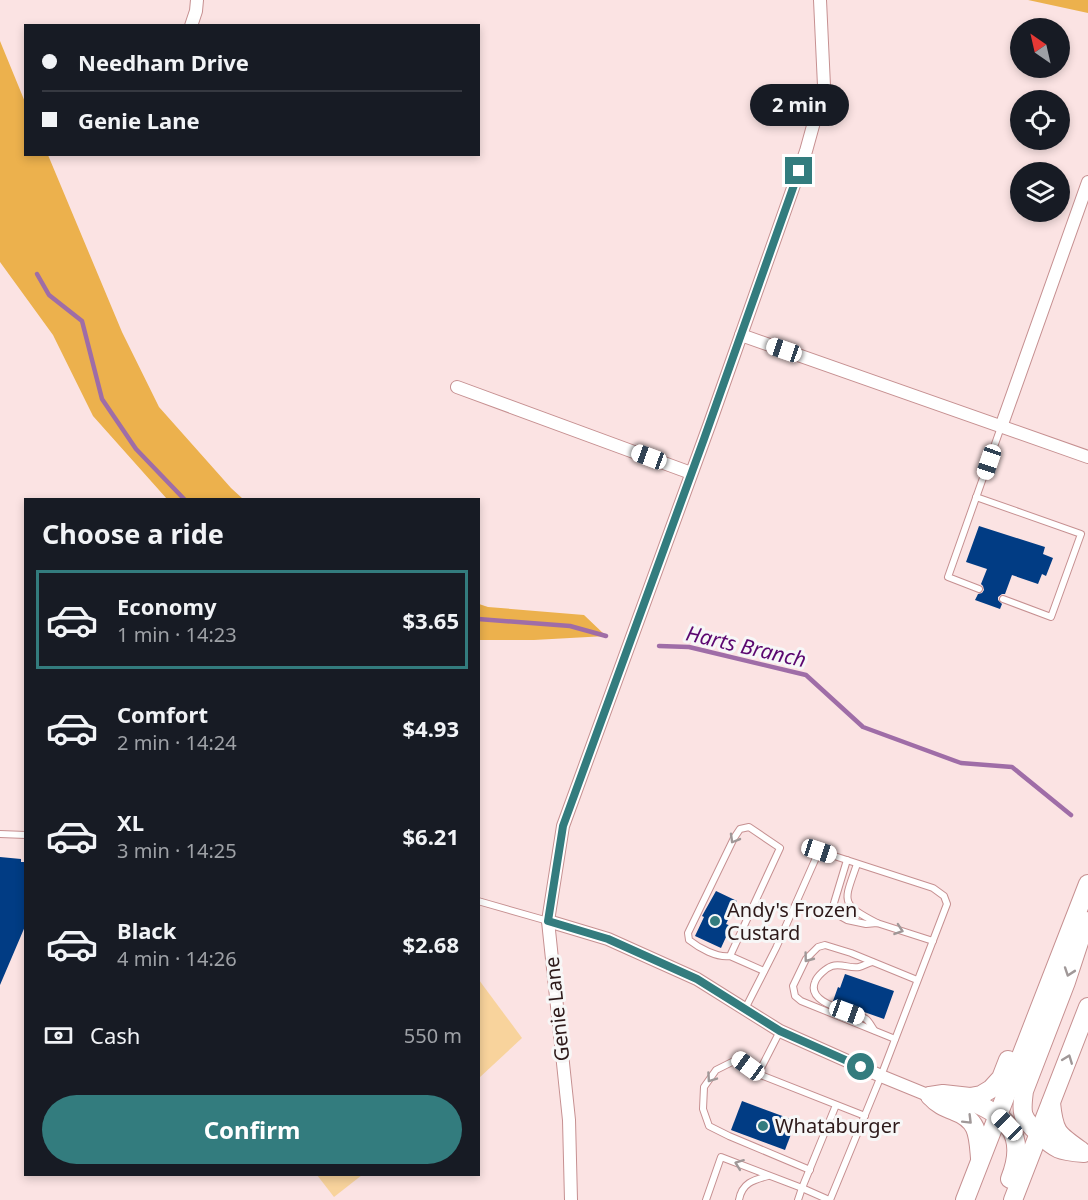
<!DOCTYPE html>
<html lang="en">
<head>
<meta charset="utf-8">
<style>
	body { margin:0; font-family:"Noto Sans",sans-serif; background:#242831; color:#f1f3f6; height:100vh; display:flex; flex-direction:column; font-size:22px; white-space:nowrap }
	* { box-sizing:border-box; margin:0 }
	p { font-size:20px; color:#9ea1a6 }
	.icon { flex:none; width:33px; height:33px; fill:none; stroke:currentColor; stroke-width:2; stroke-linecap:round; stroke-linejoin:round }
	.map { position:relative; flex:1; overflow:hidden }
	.side { position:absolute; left:24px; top:498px; width:456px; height:678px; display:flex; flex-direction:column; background:#171b24; border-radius:0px; box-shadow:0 3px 9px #0003 }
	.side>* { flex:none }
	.hud { position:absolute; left:24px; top:24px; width:456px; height:132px; border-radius:0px; box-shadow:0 3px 9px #0003; display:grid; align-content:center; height:132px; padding:0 18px; background:#171b24 }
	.needle { width:39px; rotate:326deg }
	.buttons { position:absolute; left:1010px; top:18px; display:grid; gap:12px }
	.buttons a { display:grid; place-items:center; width:60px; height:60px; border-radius:50%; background:#171b24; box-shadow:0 3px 9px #0003; font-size:30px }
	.end { position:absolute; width:27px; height:27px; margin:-14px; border:8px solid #337c7e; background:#fff; box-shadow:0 0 0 3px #fff }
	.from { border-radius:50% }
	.bubble { position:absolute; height:42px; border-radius:21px; background:#171b24; box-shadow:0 3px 9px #0003; font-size:20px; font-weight:700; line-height:42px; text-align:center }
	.car { position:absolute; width:18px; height:36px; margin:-18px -9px; border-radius:8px; box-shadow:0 0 4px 2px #0007; background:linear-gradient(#fff 24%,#345 0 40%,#fff 0 76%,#345 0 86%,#fff 0) }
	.hud b { display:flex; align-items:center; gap:21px; height:57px; font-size:22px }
	.hud b+b { border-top:2px solid #363941 }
	.hud i { width:15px; height:15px; background:#f1f3f6 }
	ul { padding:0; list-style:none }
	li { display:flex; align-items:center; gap:18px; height:99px; margin:0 12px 9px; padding:0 6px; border:3px solid transparent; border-radius:0px }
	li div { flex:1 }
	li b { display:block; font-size:22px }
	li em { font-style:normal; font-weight:700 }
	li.active { border-color:#337c7e }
	li>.icon { width:54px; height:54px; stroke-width:1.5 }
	h2 { padding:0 18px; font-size:27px; line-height:72px }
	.pay { display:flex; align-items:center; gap:15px; height:66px; padding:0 18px; font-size:22px }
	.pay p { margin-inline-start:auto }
	.primary-button { display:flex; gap:12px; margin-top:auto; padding:12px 18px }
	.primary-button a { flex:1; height:69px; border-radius:36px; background:#337c7e; color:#fff; font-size:24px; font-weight:700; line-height:69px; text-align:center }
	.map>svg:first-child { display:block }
	.green { fill:#f8d39c }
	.forest { fill:#ecb14d }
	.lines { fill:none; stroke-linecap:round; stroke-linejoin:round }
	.stream { stroke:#9f6da7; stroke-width:4.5 }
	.building { fill:#013c84 }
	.lane-casing { stroke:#c69091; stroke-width:8 }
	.street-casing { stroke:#c69091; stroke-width:14 }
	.primary-casing { stroke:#c69091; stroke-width:20 }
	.lane { stroke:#fff; stroke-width:6 }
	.street { stroke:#fff; stroke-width:12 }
	.primary { stroke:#fff; stroke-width:18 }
	.oneway { stroke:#a09898 }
	.route { stroke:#337c7e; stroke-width:8 }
	.poi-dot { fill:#337c7e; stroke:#f7f7f7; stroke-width:2 }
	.labels { text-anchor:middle; stroke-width:6; stroke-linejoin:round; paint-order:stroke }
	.poi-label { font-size:20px; fill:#2d1919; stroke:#f7f7f7; text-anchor:start }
	.street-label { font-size:20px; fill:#2d1919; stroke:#f7f7f7 }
	.water-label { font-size:21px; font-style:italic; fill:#5b0770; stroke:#f7f7f7 }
</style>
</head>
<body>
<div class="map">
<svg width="1088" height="1200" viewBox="0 0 1088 1200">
	<rect width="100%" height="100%" fill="#fbe3e3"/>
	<g class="green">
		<path d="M479,980L522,1038L479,1078Z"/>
		<path d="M317,1175H362L334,1197Z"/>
	</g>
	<g class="forest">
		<path d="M1028,0H1088V13Z"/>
		<path d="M0,41L25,102L26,154L48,155L122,332L159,407L231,488L243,499H167L93,416L53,335L0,262Z"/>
		<path d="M479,604L488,607L584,615L606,636L534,640H479Z"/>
	</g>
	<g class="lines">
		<g class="stream">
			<path d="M37,274L49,295L82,321L102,399L136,449L185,500"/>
			<path d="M478,619L570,626L606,636"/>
			<path d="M659,646L689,647L806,675L863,727L961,763L1012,767L1071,815"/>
		</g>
	</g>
	<g class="building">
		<path d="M979,526L1045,547L1043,554L1053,558L1046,576L1042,574L1038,584L1012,575L1005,594H1002L998,597V600L1002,604L1000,609L975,600L978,594L982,593L984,590L983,586L981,584L987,569L966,562Z"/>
		<path d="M0,857L21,859V862H26V924L0,985Z"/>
		<path d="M716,891L737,901L726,924L731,926L721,948L695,936L704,917L702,916Z"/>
		<path d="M845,974L894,991L884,1019L833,1001L838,987L840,988Z"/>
		<path d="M742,1101L796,1121L785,1150L731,1130Z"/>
	</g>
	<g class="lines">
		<g class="lane-casing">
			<g id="lane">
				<path d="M976,497L1081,534L1051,617L1003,599"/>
				<path d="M979,589L948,577L1001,427"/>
				<path d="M0,834L26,835"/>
				<path d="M847,860L834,903L835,910L838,915L847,920L866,924L877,923L933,941"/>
				<path d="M857,864C844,902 839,903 877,923"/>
				<path d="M478,901L548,921"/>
				<path d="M730,956C717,958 699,948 689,940L688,933L734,838L740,829L749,827L780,848L730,956L764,971"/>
				<path d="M872,962C868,963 863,966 859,967C851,969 841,963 832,966C826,968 817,976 815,982C805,1005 855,1011 866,1019C869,1021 872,1027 874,1030"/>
				<path d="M745,1009L776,948L819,851L933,888L944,896L947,904L881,1076L830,1200"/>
				<path d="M895,1039L801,1001L795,996L793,986L806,959L818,947L825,945L851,953L917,980"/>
				<path d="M758,1074L780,1031"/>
				<path d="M810,1170L729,1136L709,1126L703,1109L704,1087L716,1070L738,1059L758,1074L865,1116"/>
				<path d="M706,1200L721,1157L802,1188L798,1200"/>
				<path d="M739,1200C742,1183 753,1180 768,1176"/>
				<path d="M829,1200L802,1188L836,1105"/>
			</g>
		</g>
		<g class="street-casing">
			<g id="street">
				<path d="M191,26L196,11L197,0"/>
				<path d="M741,335L1088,457"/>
				<path d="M457,387L691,473"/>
				<path d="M1001,427L1088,182"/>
				<path d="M548,921L608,939L697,979L780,1031L881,1076L930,1096"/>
				<path d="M571,1200L569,1120L548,921L563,826L710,423L806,151L824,86L820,0"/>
			</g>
		</g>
		<g class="primary-casing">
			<g id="primary">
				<path d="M930,1096L943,1094L970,1097L981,1095L991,1089L1001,1078L1008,1060"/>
				<path d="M930,1096C937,1104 944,1107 954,1111C979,1120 978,1136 980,1158"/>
				<path d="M963,1098C1004,1114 1029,1131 1010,1179"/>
				<path d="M1051,1103C1054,1132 1057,1134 1080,1150"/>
				<path d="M1084,1153C1059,1151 1056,1150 1038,1133C1021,1117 1021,1114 1024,1091L1066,982L1086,921"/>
				<path d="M965,1200L1088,884"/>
				<path d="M1013,1200L1088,1007"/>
			</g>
		</g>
		<use href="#lane" class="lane"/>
		<use href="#street" class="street"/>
		<use href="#primary" class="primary"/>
	</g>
	<defs><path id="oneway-chevron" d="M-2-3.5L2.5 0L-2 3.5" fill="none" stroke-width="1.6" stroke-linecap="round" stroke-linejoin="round" transform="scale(1.5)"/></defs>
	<g class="oneway">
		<use href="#oneway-chevron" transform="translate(734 839) rotate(120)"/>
		<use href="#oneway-chevron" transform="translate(899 930) rotate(19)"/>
		<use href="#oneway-chevron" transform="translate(808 958) rotate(127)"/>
		<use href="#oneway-chevron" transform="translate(1069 972) rotate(109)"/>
		<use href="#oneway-chevron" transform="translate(1068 1059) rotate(-69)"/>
		<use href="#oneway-chevron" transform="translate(711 1078) rotate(125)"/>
		<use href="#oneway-chevron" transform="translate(968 1120) rotate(45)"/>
		<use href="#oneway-chevron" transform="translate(739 1164) rotate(-159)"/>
	</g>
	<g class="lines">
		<path class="route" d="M799,171L704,439L563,826L548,921L608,939L697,979L780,1031L861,1067"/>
	</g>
	<g class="poi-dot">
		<circle cx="715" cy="921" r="6"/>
		<circle cx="763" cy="1126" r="6"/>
	</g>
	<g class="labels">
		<g class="poi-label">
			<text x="727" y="917">Andy's Frozen<tspan x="727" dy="23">Custard</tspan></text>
			<text x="775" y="1133">Whataburger</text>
		</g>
		<g class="street-label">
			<text transform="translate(557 1009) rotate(-96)" y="7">Genie Lane</text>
		</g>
		<g class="water-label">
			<text transform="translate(746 647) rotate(13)" y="7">Harts Branch</text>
		</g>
	</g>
</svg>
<div class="buttons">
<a><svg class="needle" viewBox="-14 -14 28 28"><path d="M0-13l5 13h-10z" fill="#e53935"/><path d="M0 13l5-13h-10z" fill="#9ea1a6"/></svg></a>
<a><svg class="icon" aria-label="locate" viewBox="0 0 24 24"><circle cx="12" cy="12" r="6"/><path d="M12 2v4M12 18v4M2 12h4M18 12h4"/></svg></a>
<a><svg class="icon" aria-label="layers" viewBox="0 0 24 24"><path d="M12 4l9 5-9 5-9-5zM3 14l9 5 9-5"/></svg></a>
</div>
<i class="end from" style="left:861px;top:1067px"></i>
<i class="end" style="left:799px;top:171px"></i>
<div class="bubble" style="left:750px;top:84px;width:99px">2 min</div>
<i class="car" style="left:784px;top:350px;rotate:289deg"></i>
<i class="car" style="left:649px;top:457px;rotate:290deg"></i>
<i class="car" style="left:989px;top:462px;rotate:199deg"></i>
<i class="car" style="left:819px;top:851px;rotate:108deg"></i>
<i class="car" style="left:847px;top:1012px;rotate:110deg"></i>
<i class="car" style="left:748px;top:1066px;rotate:306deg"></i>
<i class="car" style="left:1007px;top:1125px;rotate:315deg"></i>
<div class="hud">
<b><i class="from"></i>Needham Drive</b>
<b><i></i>Genie Lane</b>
</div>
<section class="side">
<h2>Choose a ride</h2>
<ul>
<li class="active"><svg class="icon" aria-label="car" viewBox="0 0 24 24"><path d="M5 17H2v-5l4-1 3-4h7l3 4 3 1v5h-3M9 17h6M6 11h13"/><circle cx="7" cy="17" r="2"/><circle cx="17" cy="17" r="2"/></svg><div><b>Economy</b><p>1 min · 14:23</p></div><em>$3.65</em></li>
<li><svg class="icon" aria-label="car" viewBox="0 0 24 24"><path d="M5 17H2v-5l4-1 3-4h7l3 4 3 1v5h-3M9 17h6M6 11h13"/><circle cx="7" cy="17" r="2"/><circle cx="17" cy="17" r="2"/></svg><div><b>Comfort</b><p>2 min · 14:24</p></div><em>$4.93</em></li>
<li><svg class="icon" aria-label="car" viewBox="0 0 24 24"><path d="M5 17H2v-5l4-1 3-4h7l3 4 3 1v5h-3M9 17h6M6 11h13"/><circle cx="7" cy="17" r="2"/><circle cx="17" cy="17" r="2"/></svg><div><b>XL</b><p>3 min · 14:25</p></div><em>$6.21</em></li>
<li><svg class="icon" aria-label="car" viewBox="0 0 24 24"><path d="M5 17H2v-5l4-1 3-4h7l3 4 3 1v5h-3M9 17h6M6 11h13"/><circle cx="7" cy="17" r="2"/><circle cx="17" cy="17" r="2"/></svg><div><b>Black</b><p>4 min · 14:26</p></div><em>$2.68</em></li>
</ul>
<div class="pay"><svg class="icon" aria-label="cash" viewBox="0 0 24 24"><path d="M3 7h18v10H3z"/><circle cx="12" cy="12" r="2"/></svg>Cash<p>550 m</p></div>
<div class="primary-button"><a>Confirm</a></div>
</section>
</div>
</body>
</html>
